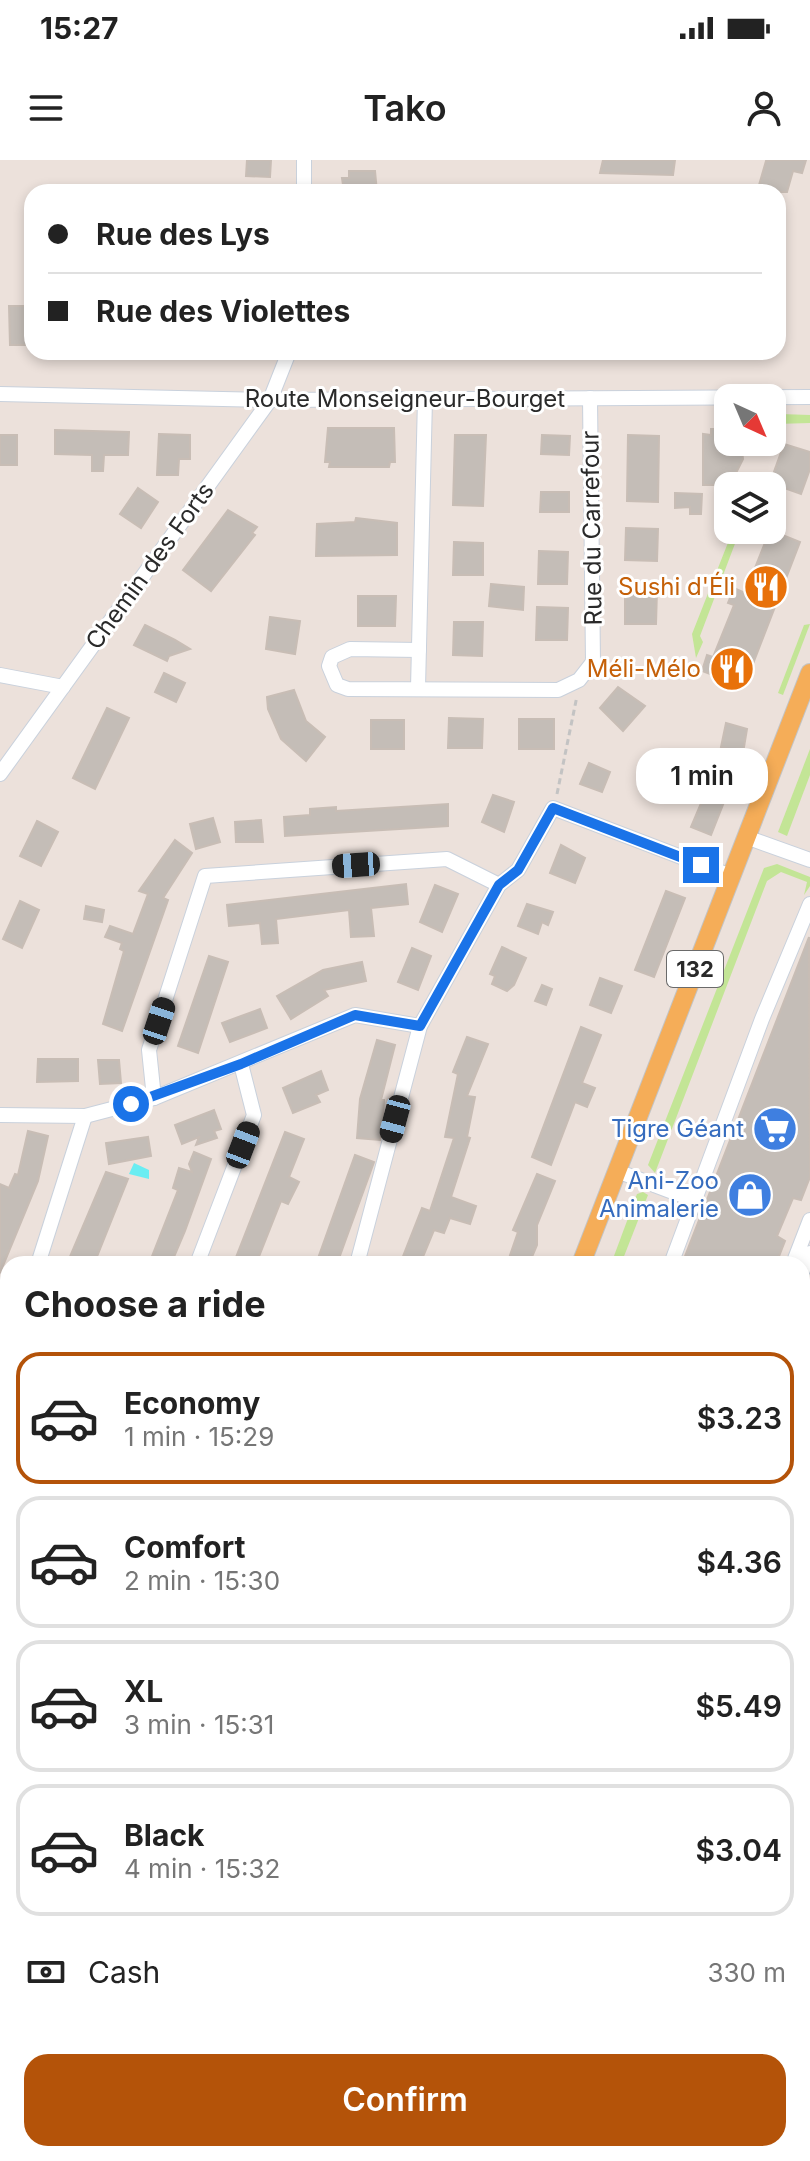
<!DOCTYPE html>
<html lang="en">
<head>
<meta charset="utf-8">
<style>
	body { margin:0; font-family:Inter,sans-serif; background:#f2f2f2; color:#222; height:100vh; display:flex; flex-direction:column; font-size:30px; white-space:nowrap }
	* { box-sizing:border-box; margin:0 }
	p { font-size:26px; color:#767676 }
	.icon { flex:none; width:44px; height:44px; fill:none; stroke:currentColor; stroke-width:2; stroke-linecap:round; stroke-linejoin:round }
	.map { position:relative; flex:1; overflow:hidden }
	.side { position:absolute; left:0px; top:1096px; width:810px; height:906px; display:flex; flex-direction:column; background:#fff; border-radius:24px 24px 0 0; box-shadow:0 4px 12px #0003 }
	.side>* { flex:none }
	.guide { position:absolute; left:24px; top:24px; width:762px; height:176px; border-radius:24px; box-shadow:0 4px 12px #0003; display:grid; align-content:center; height:176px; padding:0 24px; background:#fff }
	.needle { width:52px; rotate:136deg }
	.tools { position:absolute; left:714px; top:224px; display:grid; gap:16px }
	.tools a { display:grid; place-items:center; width:72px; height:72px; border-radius:16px; background:#fff; box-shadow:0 4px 12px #0003; font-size:40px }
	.end { position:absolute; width:36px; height:36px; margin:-18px; border:10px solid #1a73e8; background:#fff; box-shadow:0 0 0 4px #fff }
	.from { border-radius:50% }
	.bubble { position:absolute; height:56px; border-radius:24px; background:#fff; box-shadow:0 4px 12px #0003; font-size:26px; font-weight:600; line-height:56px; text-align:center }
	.car { position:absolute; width:24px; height:48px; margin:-24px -12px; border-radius:10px; box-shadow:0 0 6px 2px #0007; background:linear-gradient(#222 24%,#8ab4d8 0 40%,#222 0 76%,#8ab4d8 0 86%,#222 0) }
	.guide b { display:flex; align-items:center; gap:28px; height:76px; font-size:30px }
	.guide b+b { border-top:2px solid #e0e0e0 }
	.guide i { width:20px; height:20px; background:#222 }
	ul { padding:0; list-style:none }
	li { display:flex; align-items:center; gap:24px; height:132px; margin:0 16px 12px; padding:0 8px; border:4px solid #e0e0e0; border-radius:24px }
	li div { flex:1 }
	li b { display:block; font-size:30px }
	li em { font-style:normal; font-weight:600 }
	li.on { border-color:#b45309 }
	li>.icon { width:72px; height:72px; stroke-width:1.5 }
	h2 { padding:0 24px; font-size:36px; line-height:96px }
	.pay { display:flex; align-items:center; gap:20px; height:88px; padding:0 24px; font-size:30px }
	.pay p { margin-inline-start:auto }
	.cta { display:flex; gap:16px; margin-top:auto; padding:16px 24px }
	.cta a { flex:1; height:92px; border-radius:24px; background:#b45309; color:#fff; font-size:32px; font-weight:600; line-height:92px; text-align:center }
	.status { display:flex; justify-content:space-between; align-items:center; height:56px; padding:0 40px; background:#fff; direction:ltr }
	.status svg { height:22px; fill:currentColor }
	header { display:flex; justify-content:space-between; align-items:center; height:104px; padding:0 24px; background:#fff; font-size:36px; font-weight:600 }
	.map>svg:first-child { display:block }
	.green { fill:#c3e596 }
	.water { fill:#6aedf2 }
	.building { fill:#c4bdb7; stroke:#c8bdb5; stroke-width:2 }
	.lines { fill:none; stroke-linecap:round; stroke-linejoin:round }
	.minor-casing { stroke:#c9d1dc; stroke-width:16 }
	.major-casing { stroke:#c3c3c3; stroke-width:20 }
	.path { stroke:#c3c3c3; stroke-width:3; stroke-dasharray:6 4; stroke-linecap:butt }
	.minor { stroke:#fff; stroke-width:14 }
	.major { stroke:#f5ad58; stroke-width:18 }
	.route { stroke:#1a73e8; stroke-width:10 }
	.labels { text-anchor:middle; stroke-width:6; stroke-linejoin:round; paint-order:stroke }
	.shield { fill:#fff; stroke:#6a6a6a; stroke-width:2 }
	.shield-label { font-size:22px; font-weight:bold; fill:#2a2a2a }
	.street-label { font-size:24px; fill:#2a2a2a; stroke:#fff }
	.food-label { font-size:24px; fill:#c56008; stroke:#fff; text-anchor:end }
	.shop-label { font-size:24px; fill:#366cbe; stroke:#fff; text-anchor:end }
</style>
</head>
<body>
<div class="status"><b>15:27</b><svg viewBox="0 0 49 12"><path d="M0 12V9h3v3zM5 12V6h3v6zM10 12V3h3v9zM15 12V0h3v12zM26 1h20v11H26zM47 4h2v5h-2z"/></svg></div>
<header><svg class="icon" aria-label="menu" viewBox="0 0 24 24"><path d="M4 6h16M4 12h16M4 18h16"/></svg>Tako<svg class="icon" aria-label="person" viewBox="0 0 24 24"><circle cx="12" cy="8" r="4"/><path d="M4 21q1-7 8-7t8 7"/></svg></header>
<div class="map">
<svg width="810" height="2001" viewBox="0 0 810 2001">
	<rect width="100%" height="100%" fill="#ece1db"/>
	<g class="green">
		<path d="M780,254L810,255V263L776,264Z"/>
		<path d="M731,375L736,381L700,476L703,482L696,498L692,474Z"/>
		<path d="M810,464L783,535L778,533L804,465Z"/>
		<path d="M810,589V615L787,676L778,672Z"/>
		<path d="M777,704L810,717V726L804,735L807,722L781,712L767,721L655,1013L648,1005L764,708Z"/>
		<path d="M643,1032L648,1035L621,1104H611L637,1034Z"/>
	</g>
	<path class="water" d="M134,1003L149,1010V1019L129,1014Z"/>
	<g class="building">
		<path d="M247,0H271L270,17L246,16Z"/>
		<path d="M603,0H675L673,15L600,13Z"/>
		<path d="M775,0H806L802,13L793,11L787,32H757L766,1Z"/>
		<path d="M349,11H375L377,32H344L342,18H349Z"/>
		<path d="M9,146H32V185H10Z"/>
		<path d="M328,268H394L395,302H390L389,307H329L330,302H325Z"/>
		<path d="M711,269H728V282H741L743,299L730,325H703V274L711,275Z"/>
		<path d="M55,270L129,272L128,295H104L103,311H92V295L55,294Z"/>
		<path d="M159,274L190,275V299H179L178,315H157Z"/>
		<rect x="0" y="275" width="17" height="30"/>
		<path d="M455,275H486L483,346L453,345Z"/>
		<path d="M542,275L570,276L569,295L541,294Z"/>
		<path d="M628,275L659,276L658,342L627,341Z"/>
		<path d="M784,284L810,292V309L801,334L770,323Z"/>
		<path d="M138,328L158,342L141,368L120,354Z"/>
		<path d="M541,332H569V352H540Z"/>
		<path d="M675,333L702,334L701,354H690V347L675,348Z"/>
		<path d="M228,350L257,367L252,373L255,375L211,431L183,410Z"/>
		<path d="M356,358L397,363V395L316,396L317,364L355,362Z"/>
		<path d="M626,368L658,369L657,401L625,400Z"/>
		<path d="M770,370L800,382L744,527L702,511L707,495L713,497L734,445L728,443L734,428L745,433Z"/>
		<path d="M454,382L483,383V415H453Z"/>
		<path d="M539,391L568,392L567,424H538Z"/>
		<path d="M491,424L524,427L523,450L489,446Z"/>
		<path d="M625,430H657L656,464H625Z"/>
		<path d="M358,436H396L395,466H358Z"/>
		<path d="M537,447L568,448L567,480H536Z"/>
		<path d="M270,457L300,461L295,494L266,489Z"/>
		<path d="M454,462H483L482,496L453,495Z"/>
		<path d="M145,465L175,480L190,489L169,496L167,501L134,485Z"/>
		<path d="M164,513L185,523L176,542L155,532Z"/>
		<path d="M618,527L645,546L623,571L600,548Z"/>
		<path d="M294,530L306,561L325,577L306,601L281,579L268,549L267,537Z"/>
		<path d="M107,548L129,558L95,629L73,618Z"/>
		<path d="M449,558L483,559L482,588H448Z"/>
		<rect x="519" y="559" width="35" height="30"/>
		<rect x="371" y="560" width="33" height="29"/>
		<path d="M726,563L747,569L743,593L721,587Z"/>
		<path d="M589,603L610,612L602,632L580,624Z"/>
		<path d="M707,629L726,637L711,675L691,667Z"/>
		<path d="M493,635L514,642L504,672L482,662Z"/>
		<path d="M448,644V666L285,676L284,657L310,655V649L336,647V651Z"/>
		<path d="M213,658L220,682L196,689L190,664Z"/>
		<path d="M261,660L263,682H236L235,662Z"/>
		<path d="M37,661L58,672L41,706L20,696Z"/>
		<path d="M175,680L192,693L163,738L168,740L122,871L103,864L124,791L120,789L122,783L105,777L110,766L133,774L148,734L139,731Z"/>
		<path d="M561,685L585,698L575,723L550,713Z"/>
		<path d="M406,724L408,744L371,748L374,776L351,777L349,750L276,759L278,783L262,784L260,763L229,766L227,745Z"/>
		<path d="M435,725L458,734L442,772L420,762Z"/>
		<path d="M666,731L685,738L654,817L635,810Z"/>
		<path d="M20,741L39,750L22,788L3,779Z"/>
		<path d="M527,744L553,752L548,765L542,762L538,774L518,766Z"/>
		<path d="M86,746L104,750L102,762L84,759Z"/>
		<path d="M809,777L810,1017L801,1040L793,1038L777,1076L785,1081L776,1104H682Z"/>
		<path d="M502,787L526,798L514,825L507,831L492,824L495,816L490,814Z"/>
		<path d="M412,788L431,796L418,830L398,822Z"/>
		<path d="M209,796L228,802L198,893L178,886Z"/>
		<path d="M362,802L366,821L324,830L328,836L291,859L277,836L323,810Z"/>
		<path d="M600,818L622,826L611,853L590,845Z"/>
		<path d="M542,825L552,829L546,845L535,841Z"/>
		<path d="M260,849L267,868L230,882L222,863Z"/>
		<path d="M581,867L601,875L582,923L595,928L587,947L575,942L551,1005L532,997Z"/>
		<path d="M467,877L488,884L467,936L475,937L467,977L470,978L451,1037L476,1046L470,1064L450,1058L444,1073L434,1070L420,1104H400L422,1048L430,1051L454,978L445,977L458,914L453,912Z"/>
		<path d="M377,880L395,885L381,940H384L382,971L380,980L357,978L360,939Z"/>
		<path d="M38,899H78V921L37,922Z"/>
		<path d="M98,900H119L121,923L100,924Z"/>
		<path d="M321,911L328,930L316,935L320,942L293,953L283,928Z"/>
		<path d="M214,950L221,969L214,971L217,978L196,985L199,977L182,984L175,965Z"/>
		<path d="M28,971L48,976L38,1021L0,1113V1024L9,1028L15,1014L18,1015Z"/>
		<path d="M285,972L304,979L289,1017L299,1022L288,1044L281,1041L256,1104H245L235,1100Z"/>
		<path d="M148,977L151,996L109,1004L106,983Z"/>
		<path d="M194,992L211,999L185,1071L171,1104H149L178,1030L173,1028L179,1008L192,1012L189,1004Z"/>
		<path d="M355,995L374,1002L346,1079L337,1104H316Z"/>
		<path d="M106,1012L128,1019L94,1104H82L69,1099Z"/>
		<path d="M537,1014L555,1021L537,1065V1085L529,1104H507L518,1072L513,1070Z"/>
	</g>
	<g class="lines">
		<g class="minor-casing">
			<g id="minor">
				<path d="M304,0V32"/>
				<path d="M0,234L270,240L810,237"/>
				<path d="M419,490L350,489L332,497L329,506L337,525L348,529L558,530L579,520L593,502L590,238"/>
				<path d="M0,515L63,527"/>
				<path d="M418,528L425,239"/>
				<path d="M0,614L270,240L289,192"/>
				<path d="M746,677L810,700"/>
				<path d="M154,938L149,890L205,716L447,699L499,725"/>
				<path d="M0,955L85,956L154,938L355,855L420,866"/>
				<path d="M617,1011L694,1040"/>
				<path d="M38,1104L85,956"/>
				<path d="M197,1104L254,955L241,904"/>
				<path d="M357,1104L420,866L499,725L518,710L553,648L731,716"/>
				<path d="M671,1104L762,859L810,744"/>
				<path d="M793,1104L810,1060"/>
				<path d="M802,1112L810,1093"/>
				<path d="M0,1334L8,1335"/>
				<path d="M802,1340L810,1342"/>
				<path d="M0,1496H8"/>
				<path d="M0,1785L8,1775"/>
				<path d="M0,1941L8,1942"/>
				<path d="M798,1994L803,2001"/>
				<path d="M37,2001L40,1994"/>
				<path d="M451,2001L452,1994"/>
				<path d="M660,2001L661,1994"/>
			</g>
		</g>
		<g class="major-casing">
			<g id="major">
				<path d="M581,1104L810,513"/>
				<path d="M229,2001L232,1994"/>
			</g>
		</g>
		<path class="path" d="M557,634L577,536"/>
		<use href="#minor" class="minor"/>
		<use href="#major" class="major"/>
	</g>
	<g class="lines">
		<path class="route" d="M131,944L241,904L355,855L420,866L499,725L518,710L553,648L701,705"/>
	</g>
	<defs>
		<g id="restaurant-disc" transform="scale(2.3)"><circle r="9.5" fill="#e8710a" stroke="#fff"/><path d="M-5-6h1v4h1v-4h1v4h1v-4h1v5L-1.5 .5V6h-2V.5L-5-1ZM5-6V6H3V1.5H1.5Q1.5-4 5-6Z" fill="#fff"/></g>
		<g id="supermarket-disc" transform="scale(2.3)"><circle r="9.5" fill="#3f7fe0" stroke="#fff"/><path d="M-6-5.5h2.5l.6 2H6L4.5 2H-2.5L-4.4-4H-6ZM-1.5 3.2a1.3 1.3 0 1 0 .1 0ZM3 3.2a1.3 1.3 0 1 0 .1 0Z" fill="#fff"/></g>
		<g id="shop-disc" transform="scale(2.3)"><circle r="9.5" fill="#3f7fe0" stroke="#fff"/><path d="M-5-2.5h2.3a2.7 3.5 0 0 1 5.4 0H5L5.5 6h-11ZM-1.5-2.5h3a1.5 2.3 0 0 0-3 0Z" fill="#fff"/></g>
	</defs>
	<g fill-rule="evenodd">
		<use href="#restaurant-disc" x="766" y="427"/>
		<use href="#restaurant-disc" x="732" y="509"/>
		<use href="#supermarket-disc" x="775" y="969"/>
		<use href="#shop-disc" x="750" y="1035"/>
	</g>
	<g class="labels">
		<rect class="shield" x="667" y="791" width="56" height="36" rx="6"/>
		<g class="shield-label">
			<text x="695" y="817">132</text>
		</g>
		<g class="street-label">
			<text x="405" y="247">Route Monseigneur-Bourget</text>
			<text transform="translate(592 368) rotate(-91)" y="8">Rue du Carrefour</text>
			<text transform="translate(150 406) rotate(-54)" y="8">Chemin des Forts</text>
		</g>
		<g class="food-label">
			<text x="735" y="435">Sushi d'Éli</text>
			<text x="701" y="517">Méli-Mélo</text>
		</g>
		<g class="shop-label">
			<text x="744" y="977">Tigre Géant</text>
			<text x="719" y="1029">Ani-Zoo<tspan x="719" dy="28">Animalerie</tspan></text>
		</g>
	</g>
</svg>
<div class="tools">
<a><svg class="needle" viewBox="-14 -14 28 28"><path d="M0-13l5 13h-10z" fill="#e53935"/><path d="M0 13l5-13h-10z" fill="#767676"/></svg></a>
<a><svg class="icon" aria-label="layers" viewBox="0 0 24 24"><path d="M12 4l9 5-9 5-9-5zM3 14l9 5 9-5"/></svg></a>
</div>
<i class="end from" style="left:131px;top:944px"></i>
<i class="end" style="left:701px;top:705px"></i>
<div class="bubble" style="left:636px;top:588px;width:132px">1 min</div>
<i class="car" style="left:356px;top:705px;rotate:266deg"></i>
<i class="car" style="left:159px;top:861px;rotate:18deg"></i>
<i class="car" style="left:395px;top:959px;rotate:195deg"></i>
<i class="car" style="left:243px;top:985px;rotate:21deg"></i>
<div class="guide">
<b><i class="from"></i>Rue des Lys</b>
<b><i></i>Rue des Violettes</b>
</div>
<section class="side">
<h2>Choose a ride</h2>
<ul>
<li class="on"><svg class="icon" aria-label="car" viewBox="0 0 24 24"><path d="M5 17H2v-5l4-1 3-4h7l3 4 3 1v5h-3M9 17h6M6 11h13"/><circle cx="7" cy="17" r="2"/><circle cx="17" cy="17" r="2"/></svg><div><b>Economy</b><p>1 min · 15:29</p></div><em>$3.23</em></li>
<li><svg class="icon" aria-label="car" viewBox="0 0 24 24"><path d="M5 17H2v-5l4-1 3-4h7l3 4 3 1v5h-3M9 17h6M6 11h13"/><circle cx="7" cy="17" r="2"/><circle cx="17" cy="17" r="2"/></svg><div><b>Comfort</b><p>2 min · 15:30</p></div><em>$4.36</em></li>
<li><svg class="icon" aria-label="car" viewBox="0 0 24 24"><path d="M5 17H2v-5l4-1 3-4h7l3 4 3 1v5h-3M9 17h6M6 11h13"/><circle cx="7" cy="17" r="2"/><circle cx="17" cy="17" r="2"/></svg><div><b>XL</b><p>3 min · 15:31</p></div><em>$5.49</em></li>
<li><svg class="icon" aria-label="car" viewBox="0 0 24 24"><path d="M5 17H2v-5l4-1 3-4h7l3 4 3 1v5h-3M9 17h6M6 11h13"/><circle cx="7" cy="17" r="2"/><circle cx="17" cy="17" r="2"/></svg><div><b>Black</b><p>4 min · 15:32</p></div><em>$3.04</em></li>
</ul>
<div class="pay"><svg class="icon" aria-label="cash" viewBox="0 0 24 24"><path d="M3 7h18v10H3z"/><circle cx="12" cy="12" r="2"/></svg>Cash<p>330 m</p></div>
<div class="cta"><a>Confirm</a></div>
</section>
</div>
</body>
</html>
